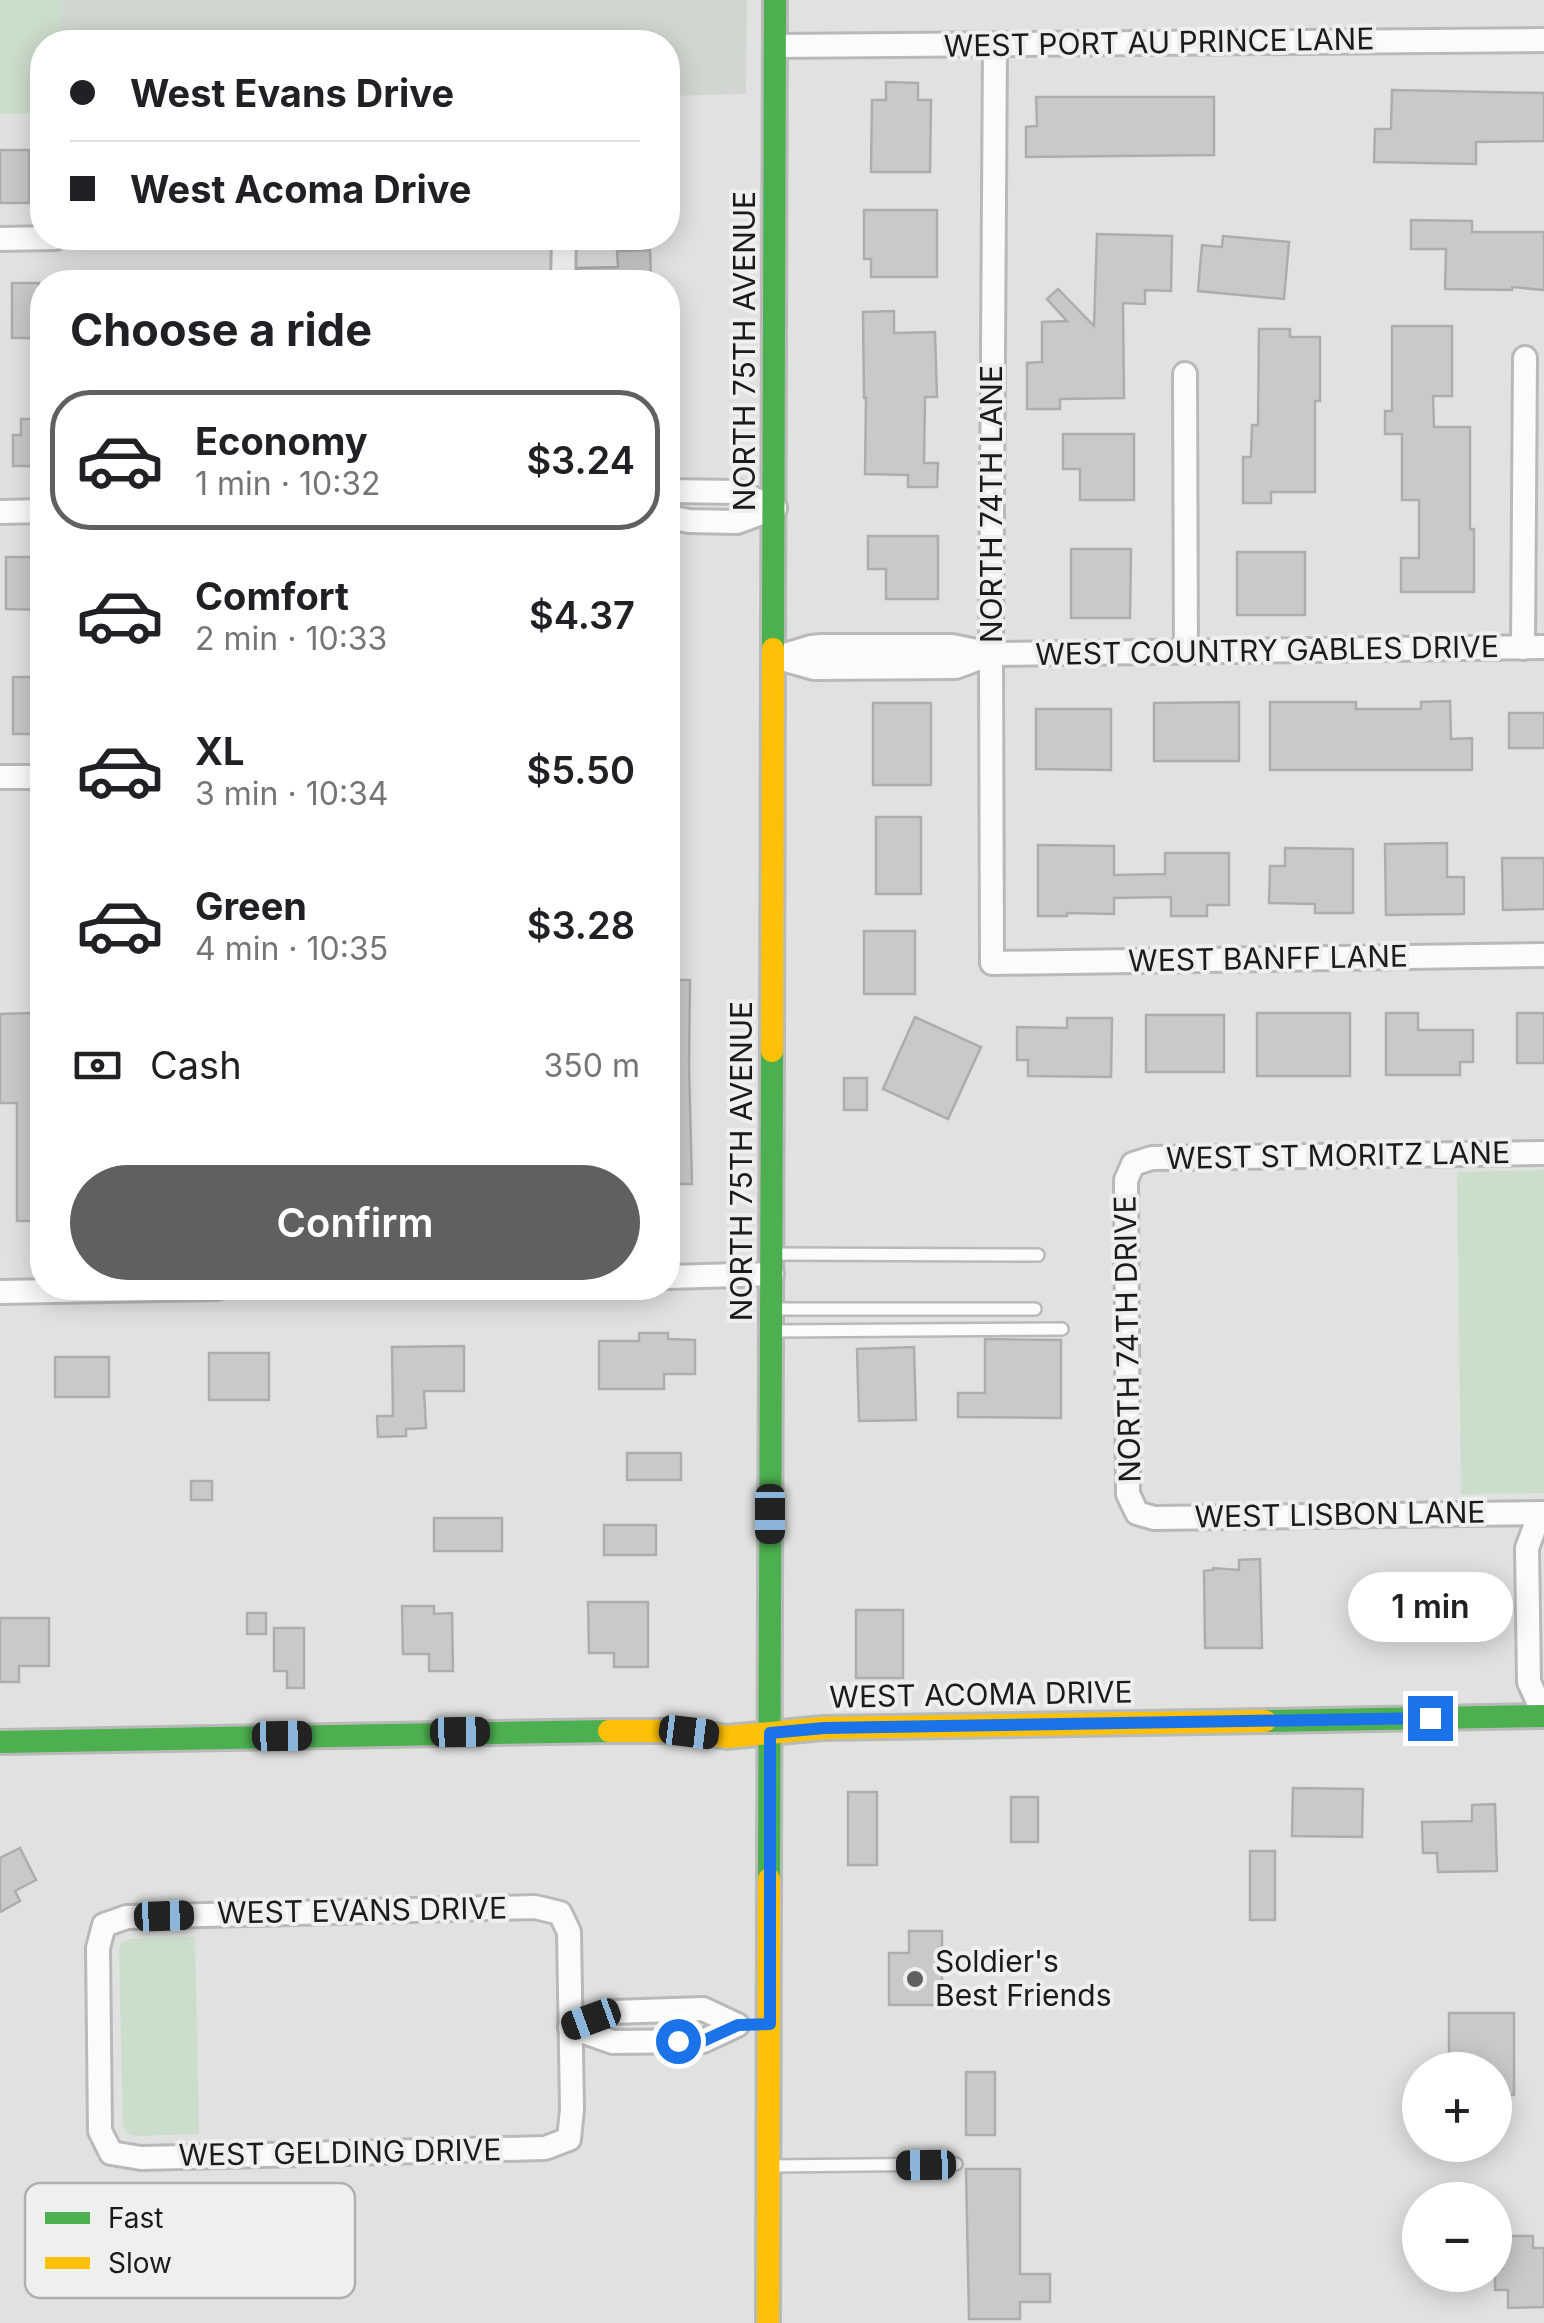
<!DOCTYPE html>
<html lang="en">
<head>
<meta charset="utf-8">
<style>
	body { margin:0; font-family:Inter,sans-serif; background:#f2f2f2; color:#202124; height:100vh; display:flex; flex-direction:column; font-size:38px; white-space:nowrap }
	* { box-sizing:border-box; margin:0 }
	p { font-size:32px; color:#757577 }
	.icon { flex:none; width:55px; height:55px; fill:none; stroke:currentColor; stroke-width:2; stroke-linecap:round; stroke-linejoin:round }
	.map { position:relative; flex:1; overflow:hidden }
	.sheet { position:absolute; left:30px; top:270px; width:650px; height:1030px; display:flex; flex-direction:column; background:#fff; border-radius:40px; box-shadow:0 5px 25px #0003 }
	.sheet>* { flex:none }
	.hud { position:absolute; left:30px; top:30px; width:650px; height:220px; border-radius:40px; box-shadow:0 5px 25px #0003; display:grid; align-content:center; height:220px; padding:0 40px; background:#fff }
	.controls { position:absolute; left:1402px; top:2052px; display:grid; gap:20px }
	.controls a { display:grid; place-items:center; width:110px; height:110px; border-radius:50%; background:#fff; box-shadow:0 5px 25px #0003; font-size:50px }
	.end { position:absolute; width:45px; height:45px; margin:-22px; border:12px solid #1a73e8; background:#fff; box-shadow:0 0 0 5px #fff }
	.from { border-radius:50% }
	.bubble { position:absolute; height:70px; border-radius:35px; background:#fff; box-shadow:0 5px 25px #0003; font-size:32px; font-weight:600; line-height:70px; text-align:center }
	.car { position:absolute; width:30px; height:60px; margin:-30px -15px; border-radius:12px; box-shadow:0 0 8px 2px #0007; background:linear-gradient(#222 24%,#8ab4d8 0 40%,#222 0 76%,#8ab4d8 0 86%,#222 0) }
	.hud b { display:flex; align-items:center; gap:35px; height:95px; font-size:38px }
	.hud b+b { border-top:2px solid #e0e0e0 }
	.hud i { width:25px; height:25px; background:#202124 }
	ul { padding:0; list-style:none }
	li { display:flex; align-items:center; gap:30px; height:140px; margin:0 20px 15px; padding:0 20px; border:5px solid transparent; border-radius:40px }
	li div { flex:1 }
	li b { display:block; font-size:38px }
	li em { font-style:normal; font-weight:600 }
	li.active { border-color:#5f615f }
	li>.icon { width:90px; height:90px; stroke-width:1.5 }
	h2 { padding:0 40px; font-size:45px; line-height:120px }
	.pay { display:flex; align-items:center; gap:25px; height:110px; padding:0 40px; font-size:38px }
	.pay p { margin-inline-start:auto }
	.action { display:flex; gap:20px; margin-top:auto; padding:20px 40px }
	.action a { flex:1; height:115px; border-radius:60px; background:#5f615f; color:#fff; font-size:40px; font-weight:600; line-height:115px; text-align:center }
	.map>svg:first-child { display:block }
	.built { fill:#d1d7d0 }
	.green { fill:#cbddcb }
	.building { fill:#c8cac8; stroke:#acaeac; stroke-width:2.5 }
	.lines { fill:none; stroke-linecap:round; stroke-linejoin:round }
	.lane-casing { stroke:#b8bab8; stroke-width:16 }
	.street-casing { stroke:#b8bab8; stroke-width:28 }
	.fast-casing { stroke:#b8bab8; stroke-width:28 }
	.slow-casing { stroke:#b8bab8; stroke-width:28 }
	.lane { stroke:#fafbfa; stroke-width:11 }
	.street { stroke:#fafbfa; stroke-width:22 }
	.fast { stroke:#4caf50; stroke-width:22 }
	.slow { stroke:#ffc107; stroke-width:22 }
	.route { stroke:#1a73e8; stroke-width:12 }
	.poi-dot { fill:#5f615f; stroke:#edf0ec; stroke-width:4 }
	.labels { text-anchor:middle; stroke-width:8; stroke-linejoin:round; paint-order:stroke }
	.street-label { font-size:30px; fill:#1a1b1a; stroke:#edf0ec }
	.poi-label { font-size:30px; fill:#1a1b1a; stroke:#edf0ec; text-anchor:start }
	.key { fill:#edf0ec; stroke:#aeb0ad; stroke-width:2.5 }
	.key-label { font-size:28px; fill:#1a1b1a }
</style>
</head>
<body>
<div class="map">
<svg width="1544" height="2323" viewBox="0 0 1544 2323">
	<rect width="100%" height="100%" fill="#e0e2e0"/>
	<path class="built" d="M62,0H747L746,94L668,96V42H62Z"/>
	<g class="green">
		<path d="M0,0H62V42H42V113L0,114Z"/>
		<path d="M1544,1170V1493L1461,1494L1457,1172Z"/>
		<path d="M195,1937L199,2134L136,2136L128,2134L123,2126L119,1950L122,1943L130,1939Z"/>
	</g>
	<g class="building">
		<path d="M886,82L918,83V100H931L930,172H871L872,100H886Z"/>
		<path d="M1392,90L1544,93V141L1476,142V164L1374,162L1375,129H1391Z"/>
		<path d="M1036,97H1214V155L1026,157V127L1037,126Z"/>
		<rect x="0" y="150" width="29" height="53"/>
		<path d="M864,210H937V277H871V259H864Z"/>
		<path d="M1411,220L1472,221V232H1544V290L1512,287V290L1445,289L1446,249H1411Z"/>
		<path d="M1097,234L1172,236L1171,291L1145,290V304L1123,303L1124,398L1060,399V409H1027V363L1042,362V322L1067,321L1047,299L1058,289L1094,326Z"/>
		<path d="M1223,236L1289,242L1284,299L1198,291L1202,245L1222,247Z"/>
		<path d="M650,250L651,282H579L578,268L618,267L617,251Z"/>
		<path d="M12,283H39V295H42V338H12Z"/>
		<path d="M894,311V333L935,332L937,397H925L924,463H938L937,487H908V475L865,474L866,398H864L863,312Z"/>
		<path d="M1392,326H1452V396H1433L1434,427H1470V529H1474V592H1401V558H1419V500H1402V434H1385V411H1392Z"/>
		<path d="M1259,329H1290V337H1320V401H1315V492H1271V503H1243V457H1251L1252,425H1258Z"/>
		<path d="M21,419H42V466H13V435H21Z"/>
		<path d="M1063,434H1134V500H1080V469H1063Z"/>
		<path d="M868,536H938V599H886V569H868Z"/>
		<path d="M1071,549H1131L1130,618H1071Z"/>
		<rect x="1237" y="552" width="68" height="63"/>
		<path d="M6,557H42V610L6,609Z"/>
		<rect x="13" y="677" width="29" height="57"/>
		<path d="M1450,701L1451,739L1472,738V770H1270V702H1356V709H1421V702Z"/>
		<path d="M1239,702V761H1154V703Z"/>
		<rect x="873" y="703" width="58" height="82"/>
		<path d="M1036,709H1111V770L1036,769Z"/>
		<rect x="1509" y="713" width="35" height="35"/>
		<rect x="876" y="817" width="45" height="77"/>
		<path d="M1447,843V877H1464V914L1386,915L1385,844Z"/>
		<path d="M1038,845L1114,846V875L1165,874V853H1229V905H1207V916H1171V897L1114,898V914L1067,913V916H1038Z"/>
		<path d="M1285,848L1353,849V913H1315V904L1269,903L1270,866H1285Z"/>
		<path d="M1502,858H1544V909L1503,910Z"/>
		<rect x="864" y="931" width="51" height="63"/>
		<path d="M668,980H690L689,1065L692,1184H668Z"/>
		<path d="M31,1013L32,1067H42V1090H33L34,1132H42V1221H17V1103H0V1014Z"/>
		<rect x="1257" y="1013" width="93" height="63"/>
		<path d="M1386,1013H1418V1030H1473V1062H1460V1075H1386Z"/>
		<rect x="1517" y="1013" width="27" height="50"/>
		<rect x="1146" y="1015" width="78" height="57"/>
		<path d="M915,1017L981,1047L948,1119L883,1089Z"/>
		<path d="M1067,1018H1112L1111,1077L1028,1076V1060H1017V1027L1067,1028Z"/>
		<rect x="844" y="1078" width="23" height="32"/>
		<path d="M639,1333H668V1339L695,1340V1374H664V1389H599V1341H639Z"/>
		<path d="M985,1339L1061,1340V1418L958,1417V1393H985Z"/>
		<path d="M464,1346V1391H424L426,1428L406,1429V1436L378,1437L377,1416H393L392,1347Z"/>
		<path d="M914,1347L916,1420L859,1421L857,1349Z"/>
		<rect x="209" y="1353" width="60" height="47"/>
		<rect x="55" y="1357" width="54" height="40"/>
		<rect x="627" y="1453" width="54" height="27"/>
		<rect x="191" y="1481" width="21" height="19"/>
		<rect x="434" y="1518" width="68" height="33"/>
		<rect x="604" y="1525" width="52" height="30"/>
		<path d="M1260,1559L1262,1648H1205L1204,1571L1213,1570V1568L1239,1570V1560Z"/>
		<path d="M588,1602H648V1667H614V1653H589Z"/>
		<path d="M402,1606H434V1614L452,1613L453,1671H429V1654H403Z"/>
		<rect x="856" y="1610" width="47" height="68"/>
		<rect x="247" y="1613" width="19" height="21"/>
		<path d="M0,1618H49V1666H19V1682H0Z"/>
		<path d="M274,1628H304V1688H287V1671H274Z"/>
		<path d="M1293,1788L1363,1789L1362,1837L1292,1836Z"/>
		<rect x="848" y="1792" width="29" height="73"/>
		<rect x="1011" y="1797" width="27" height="45"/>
		<path d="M1495,1804L1497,1871L1438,1872L1437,1853H1423L1422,1822L1472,1821V1805Z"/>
		<path d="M20,1848L36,1880L15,1891L20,1901L0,1912V1858Z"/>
		<rect x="1250" y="1851" width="25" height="69"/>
		<path d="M909,1931H942V2005H889V1953H909Z"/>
		<path d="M1449,2013H1514V2095H1495V2070H1449Z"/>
		<rect x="966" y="2072" width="29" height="63"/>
		<path d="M966,2169H1020V2274H1050V2302H1020V2319H969Z"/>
		<path d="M1501,2236H1533V2248H1544V2307L1508,2308V2290H1495V2269H1502Z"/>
	</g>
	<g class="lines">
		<g class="lane-casing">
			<g id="lane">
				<path d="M773,1254L1038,1255"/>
				<path d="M776,1309H1035"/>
				<path d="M775,1331L1062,1329"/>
				<path d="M770,2166L956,2164"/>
			</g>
		</g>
		<g class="street-casing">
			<g id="street">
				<path d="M995,45L991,654L992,963L1544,955"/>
				<path d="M775,46L1544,40"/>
				<path d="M0,239L55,238"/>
				<path d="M563,282L564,238"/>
				<path d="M1185,374L1186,652"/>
				<path d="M668,491L738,492L775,508"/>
				<path d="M0,512L42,511"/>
				<path d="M668,517L689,521L737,522L775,508"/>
				<path d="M1523,648L1525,358"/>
				<path d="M775,658L811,647L822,646H952L991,654L1544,647"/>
				<path d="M778,658L814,668L956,667L991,654"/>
				<path d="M0,777H42"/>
				<path d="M1544,1153L1152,1158L1133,1164L1126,1180L1128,1494L1137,1513L1154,1518L1544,1513"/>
				<path d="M668,1277L772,1274"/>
				<path d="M0,1292L217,1288"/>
				<path d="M1540,1513L1527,1548L1529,1682L1544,1715"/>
				<path d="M535,1907L560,1913L569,1932L572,2109L569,2139L545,2148L141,2158L111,2153L100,2131L98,1948L104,1925L127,1917Z"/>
				<path d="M570,2027L612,2012L703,2009L737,2025"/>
				<path d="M570,2027L613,2042L703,2041L737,2025"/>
			</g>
		</g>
		<g class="fast-casing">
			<g id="fast">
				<path d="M773,649L775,0"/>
				<path d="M1265,1721L1544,1716"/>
				<path d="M0,1742L609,1731"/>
				<path d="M769,1879L772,1051"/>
			</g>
		</g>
		<g class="slow-casing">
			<g id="slow">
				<path d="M772,1051L773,649"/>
				<path d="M609,1731H689L727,1737L823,1728L1265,1721"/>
				<path d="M768,2323L769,1879"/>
			</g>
		</g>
		<use href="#lane" class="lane"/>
		<use href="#street" class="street"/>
		<use href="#fast" class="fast"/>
		<use href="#slow" class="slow"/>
	</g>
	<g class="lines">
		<path class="route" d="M678,2041H703L738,2025L770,2024V1733L824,1728L1430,1718"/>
	</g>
	<circle class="poi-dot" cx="915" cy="1979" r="10"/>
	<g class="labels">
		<g class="street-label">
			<text transform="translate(1159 43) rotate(-1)" y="10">WEST PORT AU PRINCE LANE</text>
			<text transform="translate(745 351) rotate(-90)" y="10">NORTH 75TH AVENUE</text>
			<text transform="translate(992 504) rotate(-90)" y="10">NORTH 74TH LANE</text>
			<text transform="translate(1267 651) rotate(-1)" y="10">WEST COUNTRY GABLES DRIVE</text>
			<text transform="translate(1268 959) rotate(-1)" y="10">WEST BANFF LANE</text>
			<text transform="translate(1338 1156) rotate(-1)" y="10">WEST ST MORITZ LANE</text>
			<text transform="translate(742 1161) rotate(-90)" y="10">NORTH 75TH AVENUE</text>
			<text transform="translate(1128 1339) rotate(-91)" y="10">NORTH 74TH DRIVE</text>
			<text transform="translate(1340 1515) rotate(-1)" y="10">WEST LISBON LANE</text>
			<text transform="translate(981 1695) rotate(-1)" y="10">WEST ACOMA DRIVE</text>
			<text transform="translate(362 1911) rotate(-1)" y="10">WEST EVANS DRIVE</text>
			<text transform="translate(340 2153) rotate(-1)" y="10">WEST GELDING DRIVE</text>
		</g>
		<g class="poi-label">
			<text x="935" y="1972">Soldier's<tspan x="935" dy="34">Best Friends</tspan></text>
		</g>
	</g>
	<rect x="25" y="2183" width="330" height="115" rx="15" class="key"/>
	<rect x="45" y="2212" width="45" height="12" fill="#4caf50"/>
	<rect x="45" y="2257" width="45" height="12" fill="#ffc107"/>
	<g class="key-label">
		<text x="108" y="2228">Fast</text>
		<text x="108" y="2273">Slow</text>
	</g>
</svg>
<div class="controls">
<a>+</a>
<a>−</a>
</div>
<i class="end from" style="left:678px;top:2041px"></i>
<i class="end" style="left:1430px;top:1718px"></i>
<div class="bubble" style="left:1348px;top:1572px;width:165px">1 min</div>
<i class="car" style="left:770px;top:1514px;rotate:180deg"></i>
<i class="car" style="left:460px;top:1732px;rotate:89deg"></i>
<i class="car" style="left:689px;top:1732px;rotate:97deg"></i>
<i class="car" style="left:282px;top:1736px;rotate:89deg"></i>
<i class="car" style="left:164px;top:1916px;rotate:88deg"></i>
<i class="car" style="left:591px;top:2019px;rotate:250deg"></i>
<i class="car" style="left:926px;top:2165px;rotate:269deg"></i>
<div class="hud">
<b><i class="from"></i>West Evans Drive</b>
<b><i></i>West Acoma Drive</b>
</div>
<section class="sheet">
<h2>Choose a ride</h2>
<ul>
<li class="active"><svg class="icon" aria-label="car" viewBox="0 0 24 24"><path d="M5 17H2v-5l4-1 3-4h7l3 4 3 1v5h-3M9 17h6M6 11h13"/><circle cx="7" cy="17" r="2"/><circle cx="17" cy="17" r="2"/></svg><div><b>Economy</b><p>1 min · 10:32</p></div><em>$3.24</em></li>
<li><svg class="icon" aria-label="car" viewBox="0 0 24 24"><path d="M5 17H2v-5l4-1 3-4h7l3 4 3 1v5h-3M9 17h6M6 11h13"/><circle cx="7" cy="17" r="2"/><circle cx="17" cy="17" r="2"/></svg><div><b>Comfort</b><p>2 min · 10:33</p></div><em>$4.37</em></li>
<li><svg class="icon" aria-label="car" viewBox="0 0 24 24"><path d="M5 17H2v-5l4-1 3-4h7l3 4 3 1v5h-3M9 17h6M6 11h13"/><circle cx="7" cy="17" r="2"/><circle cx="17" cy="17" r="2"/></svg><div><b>XL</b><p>3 min · 10:34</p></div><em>$5.50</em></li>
<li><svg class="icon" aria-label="car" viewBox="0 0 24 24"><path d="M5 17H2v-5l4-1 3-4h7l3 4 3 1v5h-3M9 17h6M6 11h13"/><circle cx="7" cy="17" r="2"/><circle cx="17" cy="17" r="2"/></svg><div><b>Green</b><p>4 min · 10:35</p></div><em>$3.28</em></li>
</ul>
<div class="pay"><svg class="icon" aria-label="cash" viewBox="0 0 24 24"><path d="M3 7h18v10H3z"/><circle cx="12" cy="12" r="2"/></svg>Cash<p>350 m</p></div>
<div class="action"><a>Confirm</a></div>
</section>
</div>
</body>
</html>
